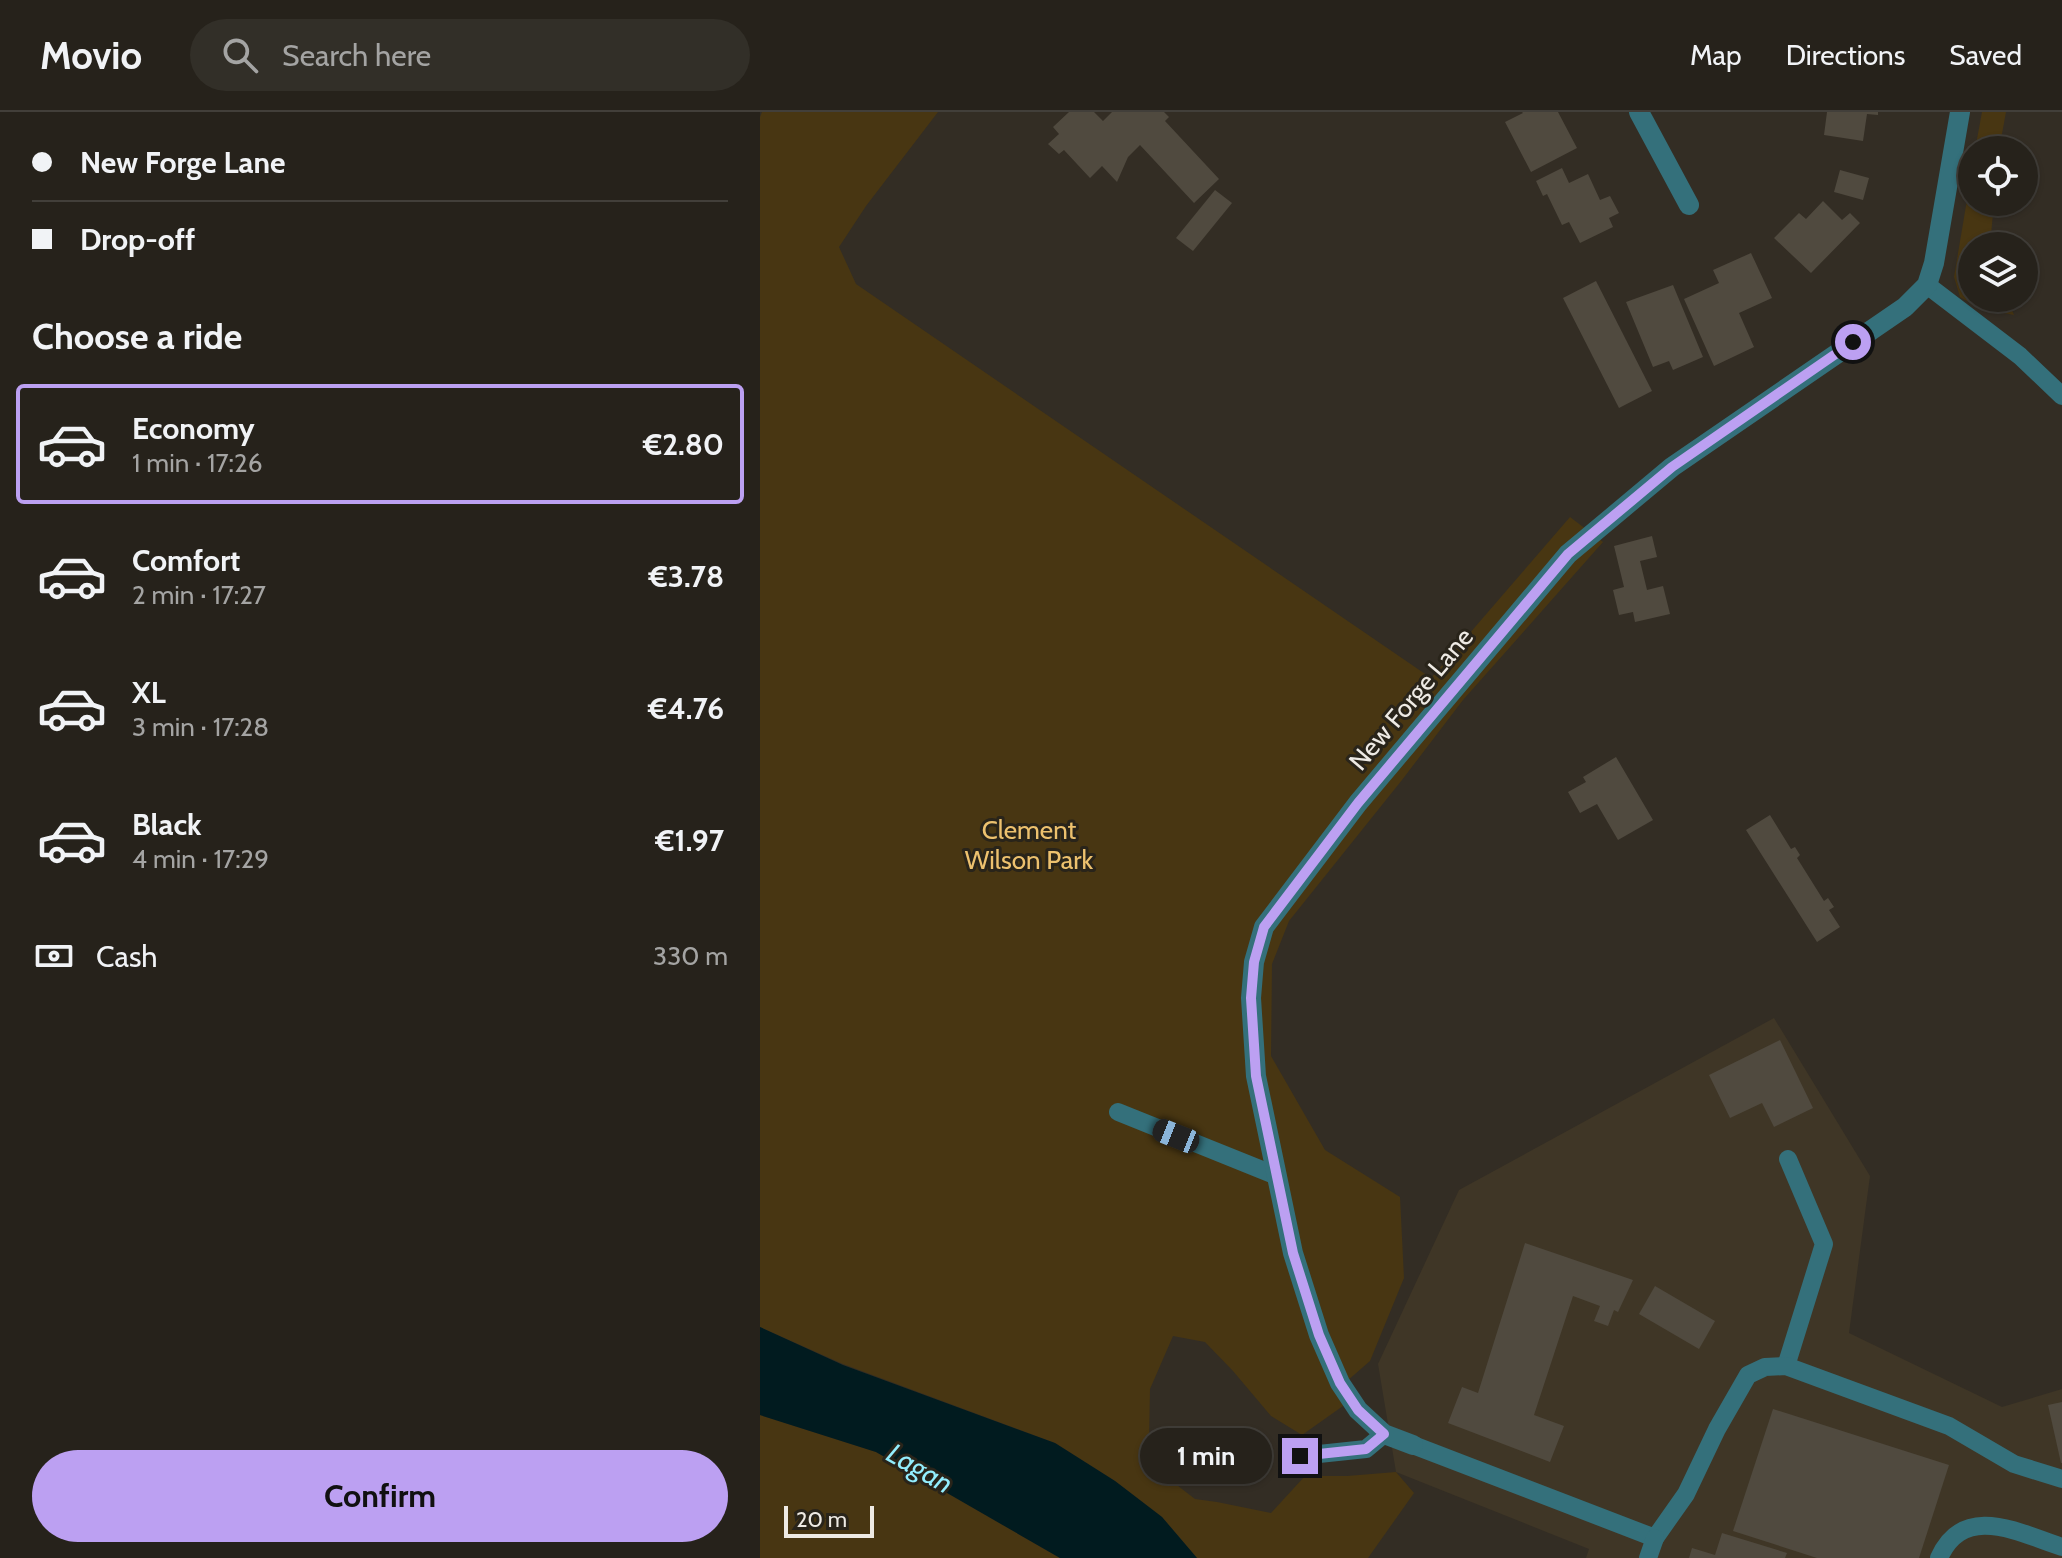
<!DOCTYPE html>
<html lang="en">
<head>
<meta charset="utf-8">
<style>
	body { margin:0; font-family:Cabin,sans-serif; background:#322f28; color:#f1f3f6; height:100vh; display:flex; flex-direction:column; font-size:30px; white-space:nowrap }
	* { box-sizing:border-box; margin:0 }
	p { font-size:26px; color:#a4a4a3 }
	.icon { flex:none; width:44px; height:44px; fill:none; stroke:currentColor; stroke-width:2; stroke-linecap:round; stroke-linejoin:round }
	.map { position:relative; flex:1; overflow:hidden }
	.details { display:flex; flex-direction:column; background:#26221b; width:760px }
	.details>* { flex:none }
	.hud { display:grid; align-content:center; height:176px; padding:0 32px; background:#26221b }
	.controls { position:absolute; left:1198px; top:24px; display:grid; gap:16px }
	.controls a { display:grid; place-items:center; width:80px; height:80px; border-radius:50%; background:#26221b; box-shadow:0 2px 6px #0004,0 0 0 2px #423f3a; font-size:40px }
	.scale { position:absolute; left:24px; bottom:20px; width:90px; box-sizing:border-box; padding-left:8px; border:4px solid #eeeae4; border-top:0; font-size:22px; line-height:28px; white-space:nowrap; color:#eeeae4; -webkit-text-stroke:6px #29241a; paint-order:stroke }
	.end { position:absolute; width:36px; height:36px; margin:-18px; border:10px solid #bca0f2; background:#111; box-shadow:0 0 0 4px #111 }
	.from { border-radius:50% }
	.bubble { position:absolute; height:56px; border-radius:28px; background:#26221b; box-shadow:0 2px 6px #0004,0 0 0 2px #423f3a; font-size:26px; font-weight:800; line-height:56px; text-align:center }
	.car { position:absolute; width:24px; height:48px; margin:-24px -12px; border-radius:10px; box-shadow:0 0 6px 2px #0007; background:linear-gradient(#222 24%,#8ab4d8 0 40%,#222 0 76%,#8ab4d8 0 86%,#222 0) }
	.hud b { display:flex; align-items:center; gap:28px; height:76px; font-size:30px }
	.hud b+b { border-top:2px solid #423f3a }
	.hud i { width:20px; height:20px; background:#f1f3f6 }
	ul { padding:0; list-style:none }
	li { display:flex; align-items:center; gap:24px; height:120px; margin:0 16px 12px; padding:0 16px; border:4px solid transparent; border-radius:8px }
	li div { flex:1 }
	li b { display:block; font-size:30px }
	li em { font-style:normal; font-weight:800 }
	li.on { border-color:#bca0f2 }
	li>.icon { width:72px; height:72px; stroke-width:1.5 }
	h2 { padding:0 32px; font-size:36px; line-height:96px }
	.pay { display:flex; align-items:center; gap:20px; height:88px; padding:0 32px; font-size:30px }
	.pay p { margin-inline-start:auto }
	.action { display:flex; gap:16px; margin-top:auto; padding:16px 32px }
	.action a { flex:1; height:92px; border-radius:48px; background:#bca0f2; color:#111; font-size:32px; font-weight:800; line-height:92px; text-align:center }
	header { display:flex; align-items:center; gap:48px; box-sizing:border-box; height:112px; padding:0 40px; background:#26221b; border-bottom:2px solid #423f3a }
	header strong { font-size:38px }
	nav { display:flex; gap:44px; margin-inline-start:auto; font-size:28px }
	.search { width:560px; height:72px; background:#322f28; display:flex; align-items:center; gap:20px; box-sizing:border-box; padding:0 28px; border-radius:44px; color:#a4a4a3; font-size:30px }
	main { display:flex; flex:1; min-height:0 }
	.map>svg:first-child { display:block }
	.built { fill:#3f3626 }
	.green { fill:#483612 }
	.water { fill:#011b1f }
	.building { fill:#504a3f }
	.lines { fill:none; stroke-linecap:round; stroke-linejoin:round }
	.lane { stroke:#34707b; stroke-width:18 }
	.street { stroke:#34707b; stroke-width:20 }
	.route { stroke:#bca0f2; stroke-width:10 }
	.labels { text-anchor:middle; stroke-width:6; stroke-linejoin:round; paint-order:stroke }
	.street-label { font-size:26px; fill:#eeeae4; stroke:#29241a }
	.park-label { font-size:26px; fill:#edc16e; stroke:#29241a }
	.water-label { font-size:28px; font-style:italic; fill:#93eefe; stroke:#29241a }
</style>
</head>
<body>
<header>
<strong>Movio</strong>
<div class="search"><svg class="icon" aria-label="search" viewBox="0 0 24 24"><circle cx="10" cy="10" r="6"/><path d="M15 15l6 6"/></svg>Search here</div>
<nav><a>Map</a><a>Directions</a><a>Saved</a></nav>
</header>
<main>
<section class="details">
<div class="hud">
<b><i class="from"></i>New Forge Lane</b>
<b><i></i>Drop-off</b>
</div>
<h2>Choose a ride</h2>
<ul>
<li class="on"><svg class="icon" aria-label="car" viewBox="0 0 24 24"><path d="M5 17H2v-5l4-1 3-4h7l3 4 3 1v5h-3M9 17h6M6 11h13"/><circle cx="7" cy="17" r="2"/><circle cx="17" cy="17" r="2"/></svg><div><b>Economy</b><p>1 min · 17:26</p></div><em>€2.80</em></li>
<li><svg class="icon" aria-label="car" viewBox="0 0 24 24"><path d="M5 17H2v-5l4-1 3-4h7l3 4 3 1v5h-3M9 17h6M6 11h13"/><circle cx="7" cy="17" r="2"/><circle cx="17" cy="17" r="2"/></svg><div><b>Comfort</b><p>2 min · 17:27</p></div><em>€3.78</em></li>
<li><svg class="icon" aria-label="car" viewBox="0 0 24 24"><path d="M5 17H2v-5l4-1 3-4h7l3 4 3 1v5h-3M9 17h6M6 11h13"/><circle cx="7" cy="17" r="2"/><circle cx="17" cy="17" r="2"/></svg><div><b>XL</b><p>3 min · 17:28</p></div><em>€4.76</em></li>
<li><svg class="icon" aria-label="car" viewBox="0 0 24 24"><path d="M5 17H2v-5l4-1 3-4h7l3 4 3 1v5h-3M9 17h6M6 11h13"/><circle cx="7" cy="17" r="2"/><circle cx="17" cy="17" r="2"/></svg><div><b>Black</b><p>4 min · 17:29</p></div><em>€1.97</em></li>
</ul>
<div class="pay"><svg class="icon" aria-label="cash" viewBox="0 0 24 24"><path d="M3 7h18v10H3z"/><circle cx="12" cy="12" r="2"/></svg>Cash<p>330 m</p></div>
<div class="action"><a>Confirm</a></div>
</section>
<div class="map">
<svg width="1302" height="1446" viewBox="0 0 1302 1446">
	<rect width="100%" height="100%" fill="#332d24"/>
	<path class="built" d="M1014,906L1110,1064L1089,1221L1242,1295L1302,1277V1446H826L829,1437L636,1360L618,1252L699,1078Z"/>
	<g class="green">
		<path d="M2,0H178L106,94L79,135L96,172L671,566L810,405L843,430L703,588L642,668L529,809L512,852L511,944L565,1038L640,1085L644,1166L610,1249L579,1276L585,1288L583,1294L542,1323L511,1304L473,1259L445,1230L413,1224L390,1277L389,1331L396,1357L435,1387L457,1390L511,1401L545,1364H587L636,1360L654,1381L608,1446H437L402,1405L355,1369L295,1331L83,1252L0,1215V5Z"/>
		<path d="M1222,0H1246L1239,38H1215Z"/>
		<path d="M1212,58V90H1234L1230,134H1212V186H1247L1254,203L1219,196L1200,185L1194,165Z"/>
		<path d="M0,1303L116,1340L300,1446H0Z"/>
	</g>
	<path class="water" d="M0,1215L83,1253L295,1331L355,1369L402,1405L437,1446H300L116,1340L0,1303Z"/>
	<g class="building">
		<path d="M309,0H334L343,9L352,0H404L409,5L405,9L459,67L434,91L380,33L368,45L357,70L342,54L330,66L304,38L299,42L288,32L299,22L293,15Z"/>
		<path d="M762,0H798L817,36L771,60L745,10L763,1Z"/>
		<path d="M1067,0H1118V3L1107,2L1103,29L1064,23Z"/>
		<path d="M802,56L809,71L828,62L840,88L850,84L859,101L849,106L853,115L820,131L809,110L802,113L787,82L783,84L776,69Z"/>
		<path d="M1080,58L1109,66L1103,88L1074,80Z"/>
		<path d="M455,78L472,91L433,139L416,126Z"/>
		<path d="M1063,89L1082,108L1090,101L1100,111L1051,161L1014,126L1039,101L1046,107Z"/>
		<path d="M991,141L1012,186L979,201L994,235L954,254L924,187L959,171L953,158Z"/>
		<path d="M836,169L892,279L859,296L803,186Z"/>
		<path d="M913,173L943,245L913,258L909,249L893,255L866,190Z"/>
		<path d="M892,424L897,445L880,449L887,478L903,474L910,502L875,510L873,500L859,503L853,478L864,475L854,434Z"/>
		<path d="M856,645L893,708L858,728L837,692L820,701L808,680L826,670L823,665Z"/>
		<path d="M1010,703L1031,737L1035,735L1040,743L1037,746L1064,789L1068,786L1074,795L1069,798L1080,815L1057,830L986,718Z"/>
		<path d="M1020,928L1053,996L1014,1015L1002,991L970,1006L949,963Z"/>
		<path d="M765,1131L873,1168L858,1200L854,1198L848,1214L834,1209L840,1194L813,1184L774,1303L804,1314L790,1350L688,1311L702,1275L718,1281Z"/>
		<path d="M895,1174L955,1209L939,1237L879,1202Z"/>
		<path d="M1302,1290V1351H1301L1288,1293Z"/>
		<path d="M1013,1297L1189,1353L1159,1446H1057L973,1419Z"/>
		<path d="M962,1421L1027,1441L1025,1446H929L932,1436L955,1443Z"/>
	</g>
	<g class="lines">
		<g class="lane">
			<path d="M1167,173L1260,244L1302,284"/>
			<path d="M358,1000L517,1064"/>
			<path d="M1026,1254L1064,1132L1028,1047"/>
			<path d="M653,1333L895,1426L926,1382L957,1317L988,1263L1005,1255L1026,1254L1189,1314L1254,1352L1302,1367"/>
			<path d="M540,1344L606,1337L624,1322"/>
			<path d="M888,1446L895,1426"/>
			<path d="M1179,1446C1204,1390 1259,1421 1302,1435"/>
		</g>
		<g class="street">
			<path d="M879,0L929,93"/>
			<path d="M653,1333L624,1322L598,1298L580,1271L559,1223L533,1141L496,964L491,886L494,850L504,815L598,691L808,442L912,355L1145,195L1167,173L1174,151L1200,0"/>
		</g>
	</g>
	<g class="lines">
		<path class="route" d="M540,1344L606,1337L624,1322L598,1298L580,1271L559,1223L533,1141L496,964L491,886L494,850L504,815L598,691L808,442L912,355L1093,230"/>
	</g>
	<g class="labels">
		<g class="street-label">
			<text transform="translate(651 587) rotate(-50)" y="9">New Forge Lane</text>
		</g>
		<g class="park-label">
			<text x="269" y="727">Clement<tspan x="269" dy="30">Wilson Park</tspan></text>
		</g>
		<g class="water-label">
			<text transform="translate(160 1356) rotate(30)" y="10">Lagan</text>
		</g>
	</g>
</svg>
<div class="controls">
<a><svg class="icon" aria-label="locate" viewBox="0 0 24 24"><circle cx="12" cy="12" r="6"/><path d="M12 2v4M12 18v4M2 12h4M18 12h4"/></svg></a>
<a><svg class="icon" aria-label="layers" viewBox="0 0 24 24"><path d="M12 4l9 5-9 5-9-5zM3 14l9 5 9-5"/></svg></a>
</div>
<div class="scale">20 m</div>
<i class="end from" style="left:1093px;top:230px"></i>
<i class="end" style="left:540px;top:1344px"></i>
<div class="bubble" style="left:380px;top:1316px;width:132px">1 min</div>
<i class="car" style="left:416px;top:1024px;rotate:292deg"></i>
</div>
</main>
</body>
</html>
